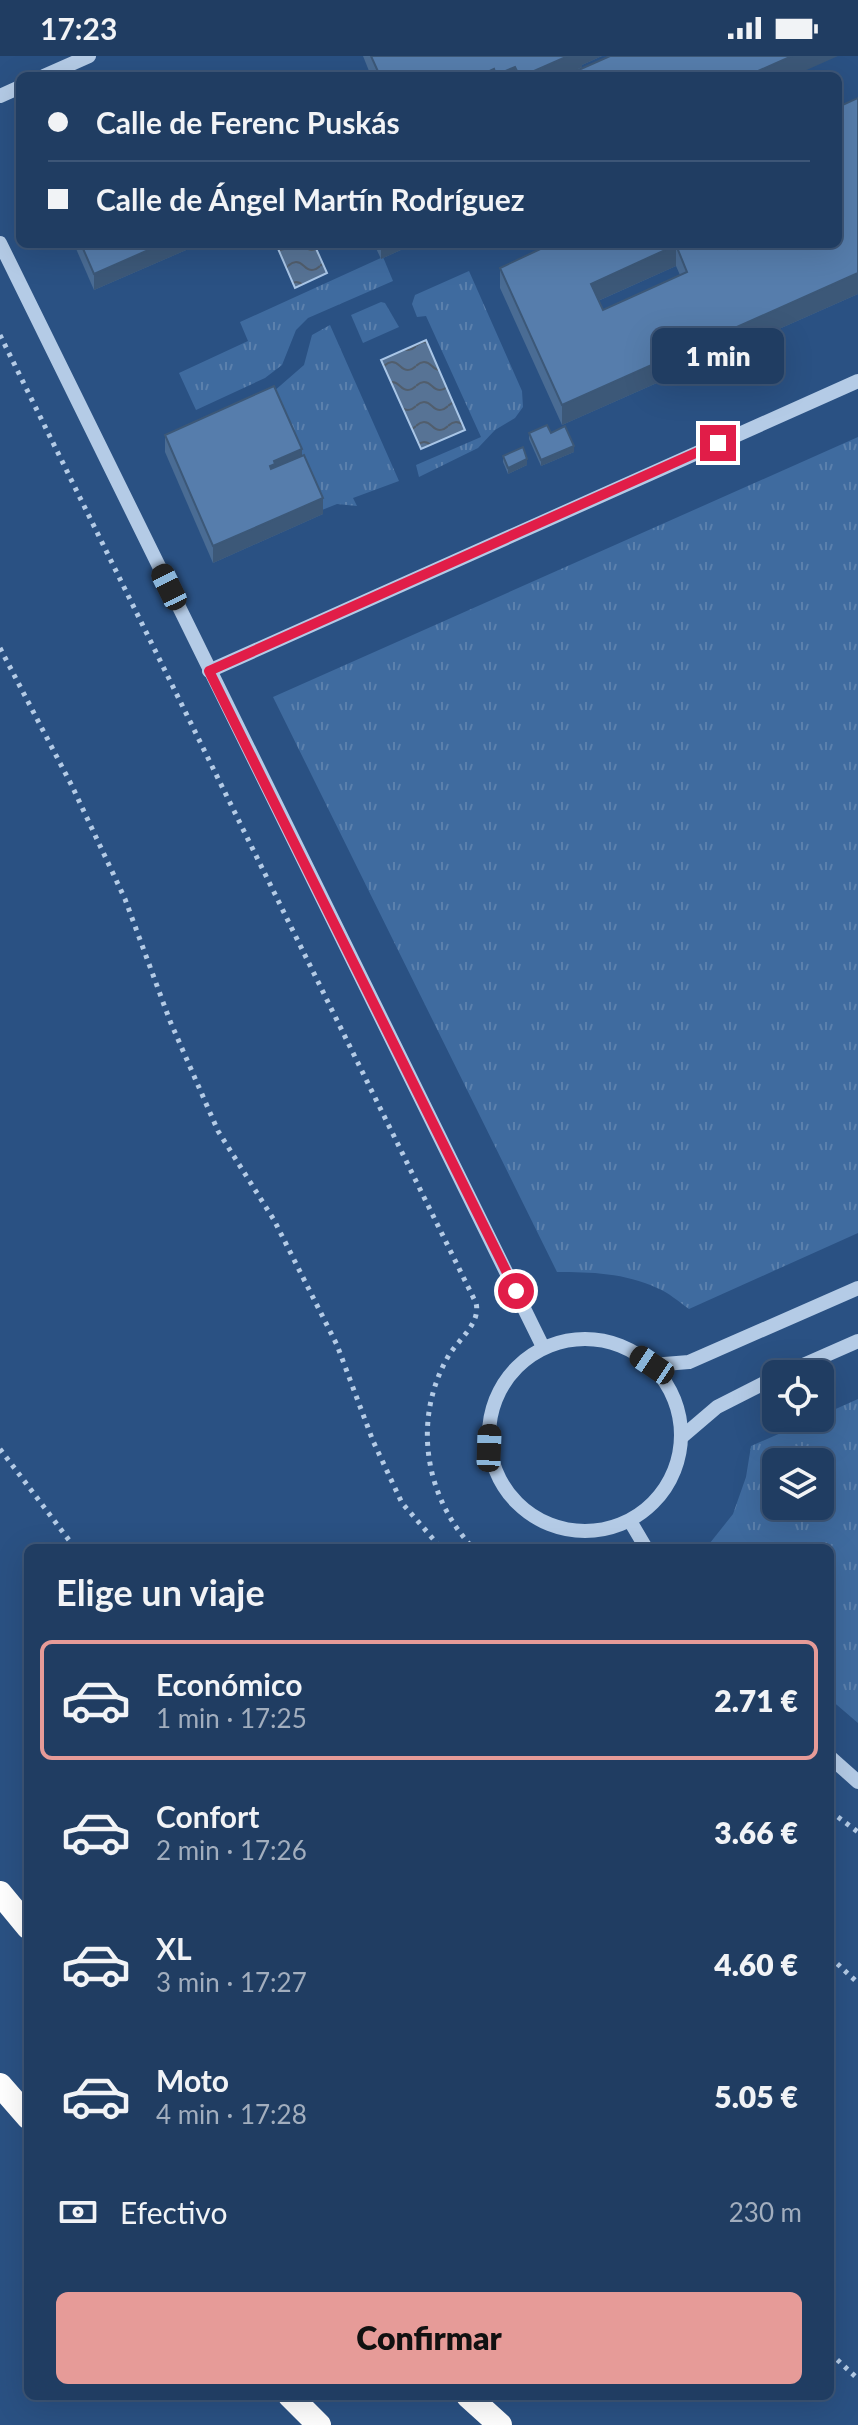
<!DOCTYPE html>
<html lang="es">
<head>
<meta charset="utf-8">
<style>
	body { margin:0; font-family:Lato,sans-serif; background:#2d486b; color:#f1f3f6; height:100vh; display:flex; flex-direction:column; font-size:30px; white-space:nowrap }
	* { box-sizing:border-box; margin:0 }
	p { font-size:26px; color:#a2aebe }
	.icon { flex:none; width:44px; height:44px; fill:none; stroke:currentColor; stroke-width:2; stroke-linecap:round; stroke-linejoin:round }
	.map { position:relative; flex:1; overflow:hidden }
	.sheet { position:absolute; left:24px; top:1488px; width:810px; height:856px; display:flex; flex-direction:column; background:#203d62; border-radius:12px; box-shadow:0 8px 32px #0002,0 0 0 2px #3d5677 }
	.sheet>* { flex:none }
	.banner { position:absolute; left:16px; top:16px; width:826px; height:176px; border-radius:12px; box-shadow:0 8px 32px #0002,0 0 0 2px #3d5677; display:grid; align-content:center; height:176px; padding:0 32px; background:#203d62 }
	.fabs { position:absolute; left:762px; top:1304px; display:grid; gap:16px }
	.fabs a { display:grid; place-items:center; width:72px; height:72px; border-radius:12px; background:#203d62; box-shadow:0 8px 32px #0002,0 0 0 2px #3d5677; font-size:40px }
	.end { position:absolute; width:36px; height:36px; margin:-18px; border:10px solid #e11d48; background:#fff; box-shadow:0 0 0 4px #fff }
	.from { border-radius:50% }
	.bubble { position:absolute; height:56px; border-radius:12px; background:#203d62; box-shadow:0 8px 32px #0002,0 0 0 2px #3d5677; font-size:26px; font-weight:800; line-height:56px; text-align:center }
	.car { position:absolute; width:24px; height:48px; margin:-24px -12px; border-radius:10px; box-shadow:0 0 6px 2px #0007; background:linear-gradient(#222 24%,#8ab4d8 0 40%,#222 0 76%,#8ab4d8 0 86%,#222 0) }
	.banner b { display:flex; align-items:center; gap:28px; height:76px; font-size:30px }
	.banner b+b { border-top:2px solid #3d5677 }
	.banner i { width:20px; height:20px; background:#f1f3f6 }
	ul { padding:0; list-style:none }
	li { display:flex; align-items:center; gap:24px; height:120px; margin:0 16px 12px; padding:0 16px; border:4px solid transparent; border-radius:12px }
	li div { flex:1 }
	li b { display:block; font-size:30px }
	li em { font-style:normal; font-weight:800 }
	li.active { border-color:#e69b98 }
	li>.icon { width:72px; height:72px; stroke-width:1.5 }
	h2 { padding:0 32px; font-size:36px; line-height:96px }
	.pay { display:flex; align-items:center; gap:20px; height:88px; padding:0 32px; font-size:30px }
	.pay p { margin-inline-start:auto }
	.action { display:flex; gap:16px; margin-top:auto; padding:16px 32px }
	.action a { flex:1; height:92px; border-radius:12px; background:#e69b98; color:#111; font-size:32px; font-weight:800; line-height:92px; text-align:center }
	.status { display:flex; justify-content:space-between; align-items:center; height:56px; padding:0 40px; background:#203d62; direction:ltr }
	.status svg { height:22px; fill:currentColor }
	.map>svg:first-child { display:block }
	.grass { fill:url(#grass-tufts); fill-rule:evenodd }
	.water { fill:url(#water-waves); stroke:#a9c6e7; stroke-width:2 }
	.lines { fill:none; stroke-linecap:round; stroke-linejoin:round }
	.path { stroke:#b4cbe6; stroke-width:5; stroke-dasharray:4 6; stroke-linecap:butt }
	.minor { stroke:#b4cbe6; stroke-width:14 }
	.highway { stroke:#fff; stroke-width:24 }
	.wall { fill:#4a6c94; fill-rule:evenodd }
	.shaded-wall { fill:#3c5878 }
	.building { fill:#567dac; stroke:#3c5878; stroke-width:2; fill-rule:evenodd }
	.route { stroke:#e11d48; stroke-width:10 }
</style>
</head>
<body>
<div class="status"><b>17:23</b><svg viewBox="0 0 49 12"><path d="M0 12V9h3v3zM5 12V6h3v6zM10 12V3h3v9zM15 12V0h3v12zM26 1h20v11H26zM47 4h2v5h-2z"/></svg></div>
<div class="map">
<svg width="858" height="2369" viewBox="0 0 858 2369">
	<defs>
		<pattern id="grass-tufts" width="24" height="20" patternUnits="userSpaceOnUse" patternTransform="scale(2)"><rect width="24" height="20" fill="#3f6b9f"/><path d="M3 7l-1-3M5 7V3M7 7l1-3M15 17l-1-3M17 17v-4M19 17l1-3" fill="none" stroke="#5c81ad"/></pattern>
		<pattern id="water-waves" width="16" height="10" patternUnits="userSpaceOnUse" patternTransform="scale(2)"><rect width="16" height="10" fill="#577395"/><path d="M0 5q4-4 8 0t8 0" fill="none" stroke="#515e6d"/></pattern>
	</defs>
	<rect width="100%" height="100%" fill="#2a5183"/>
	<g class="grass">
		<path d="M383,201L393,225L308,262L296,274L282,309L265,322L196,354L179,317L248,285L240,266Z"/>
		<path d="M469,215L522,335L523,351L515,362L495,374L478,392L419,421L416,409L481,381L426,260L417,261L412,248L415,239Z"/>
		<path d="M381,246L385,247L399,271L363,287L351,259Z"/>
		<path d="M330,269L399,425L353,442L357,450L337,448L322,454L273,336L304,309L312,279Z"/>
		<path d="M858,381V1177L689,1253C679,1246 668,1236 657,1232C625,1217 591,1216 557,1216L273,641Z"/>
		<path d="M858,1343V1667L830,1643V1492H706L733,1458L746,1421L751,1390L815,1362H820V1360ZM820,1406V1450H776V1406Z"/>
	</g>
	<g class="water">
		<path d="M276,188H314L327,217L295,232Z"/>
		<path d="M426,284L465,374L421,393L381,304Z"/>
	</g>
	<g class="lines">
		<g class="path">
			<path d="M0,279L476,1247C481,1267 459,1283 449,1299C412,1362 424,1440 473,1492"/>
			<path d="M0,592L72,730L125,843L170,965L218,1075L274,1164L337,1289L373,1385L402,1447L441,1492"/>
			<path d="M0,1393L75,1492"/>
			<path d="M830,1755L858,1776"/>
			<path d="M830,1901L858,1927"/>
			<path d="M830,2297L858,2323"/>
		</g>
		<g class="minor">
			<path d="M44,20L89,0"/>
			<path d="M0,40L20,31"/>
			<path d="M0,187L543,1291"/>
			<path d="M209,615L858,325"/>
			<circle cx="585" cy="1379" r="96"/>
			<path d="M652,1309L689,1306L858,1232"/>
			<path d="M783,1318L858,1285"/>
			<path d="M683,1380L717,1351L776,1321"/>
			<path d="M630,1465L646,1492"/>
			<path d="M830,1701L858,1726"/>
		</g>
		<g class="highway">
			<path d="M0,1837L28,1871"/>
			<path d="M0,2029L28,2061"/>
			<path d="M290,2340L319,2369"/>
			<path d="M468,2340L500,2369"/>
		</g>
	</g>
	<g class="wall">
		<path d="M363,0H602L582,9V11L578,14L793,20H371Z"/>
		<path d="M858,42V238L562,369L500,232V212L551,188H736L738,193L838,188ZM676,210L680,219L603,254L598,245Z"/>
		<path d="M74,188H200L94,234Z"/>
		<path d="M374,188H414L381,203Z"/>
		<path d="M529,377H551L574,396L541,410L529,383Z"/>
		<path d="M165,379L302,399L323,458L213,507L165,396Z"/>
		<path d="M503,400L527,409L508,418L503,406Z"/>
	</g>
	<g class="shaded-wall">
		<path d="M568,0H602L582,9V11L578,13V16L569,20H525Z"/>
		<path d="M792,0H838L793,20H747Z"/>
		<path d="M515,11V20H496V19Z"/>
		<path d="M494,13V20H479Z"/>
		<path d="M162,188H200L94,234V218Z"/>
		<path d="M347,188H360L347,194Z"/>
		<path d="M381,188H414L381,203Z"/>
		<path d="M676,189V210L591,248V228Z"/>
		<path d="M858,217V238L562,369V349Z"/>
		<path d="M574,390V396L541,410V404Z"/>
		<path d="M302,393V409L270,426V410L274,405Z"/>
		<path d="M527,403V409L508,418V412Z"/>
		<path d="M323,442V458L213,507V490Z"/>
	</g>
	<g class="building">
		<path d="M371,0H568L525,19L524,17L519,19L515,11L496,19L494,13L479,20H380Z"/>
		<path d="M610,0H792L747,20H565Z"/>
		<path d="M858,42V217L562,349L500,212L551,188H736L738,193L749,188H838V51ZM676,189L687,216L603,254L591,228Z"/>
		<path d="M81,188H162L94,218Z"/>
		<path d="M274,330L302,393L274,405L275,408L270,410L271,413L304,399L323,442L213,490L165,379Z"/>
		<path d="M547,369L551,377L565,370L574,390L541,404L529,377Z"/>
		<path d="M523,391L527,403L508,412L503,400Z"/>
	</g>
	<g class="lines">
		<path class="route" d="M516,1235L209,615L718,387"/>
	</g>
</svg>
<div class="fabs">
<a><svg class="icon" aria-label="locate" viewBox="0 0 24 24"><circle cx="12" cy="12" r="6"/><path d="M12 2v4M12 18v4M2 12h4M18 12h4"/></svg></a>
<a><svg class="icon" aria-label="layers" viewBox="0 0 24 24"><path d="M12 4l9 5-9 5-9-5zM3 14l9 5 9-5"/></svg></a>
</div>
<i class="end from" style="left:516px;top:1235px"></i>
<i class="end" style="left:718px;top:387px"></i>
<div class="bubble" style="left:652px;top:272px;width:132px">1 min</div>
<i class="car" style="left:169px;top:531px;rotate:334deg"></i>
<i class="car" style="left:652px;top:1309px;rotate:304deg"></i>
<i class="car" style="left:489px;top:1392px;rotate:2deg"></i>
<div class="banner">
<b><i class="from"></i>Calle de Ferenc Puskás</b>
<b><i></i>Calle de Ángel Martín Rodríguez</b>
</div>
<section class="sheet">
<h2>Elige un viaje</h2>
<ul>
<li class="active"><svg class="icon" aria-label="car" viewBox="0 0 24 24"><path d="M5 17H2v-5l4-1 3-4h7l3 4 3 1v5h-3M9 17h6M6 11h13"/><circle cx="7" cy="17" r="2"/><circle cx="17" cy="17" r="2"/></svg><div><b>Económico</b><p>1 min · 17:25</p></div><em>2.71 €</em></li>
<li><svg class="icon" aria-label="car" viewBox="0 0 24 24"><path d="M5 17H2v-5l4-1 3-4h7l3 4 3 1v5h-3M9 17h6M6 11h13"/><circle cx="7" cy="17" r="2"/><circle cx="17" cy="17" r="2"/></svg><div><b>Confort</b><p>2 min · 17:26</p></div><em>3.66 €</em></li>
<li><svg class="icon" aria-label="car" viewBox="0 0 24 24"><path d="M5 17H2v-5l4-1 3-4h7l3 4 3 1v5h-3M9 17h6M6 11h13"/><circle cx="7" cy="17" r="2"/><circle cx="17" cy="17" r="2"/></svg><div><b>XL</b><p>3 min · 17:27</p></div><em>4.60 €</em></li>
<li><svg class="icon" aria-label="car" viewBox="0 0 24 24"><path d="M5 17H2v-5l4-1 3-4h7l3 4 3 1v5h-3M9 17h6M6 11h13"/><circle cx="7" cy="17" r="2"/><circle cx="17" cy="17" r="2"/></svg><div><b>Moto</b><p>4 min · 17:28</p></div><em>5.05 €</em></li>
</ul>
<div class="pay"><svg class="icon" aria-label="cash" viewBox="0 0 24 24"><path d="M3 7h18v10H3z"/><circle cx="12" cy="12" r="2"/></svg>Efectivo<p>230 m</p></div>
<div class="action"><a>Confirmar</a></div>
</section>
</div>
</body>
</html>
